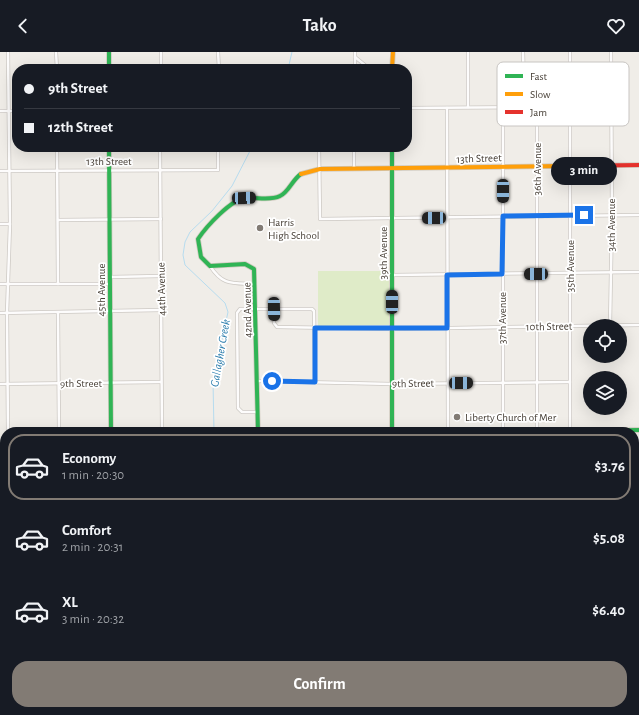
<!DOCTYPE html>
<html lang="en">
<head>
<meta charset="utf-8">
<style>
	body { margin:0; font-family:"Alegreya Sans",sans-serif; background:#242831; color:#f1f3f6; height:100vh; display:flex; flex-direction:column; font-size:15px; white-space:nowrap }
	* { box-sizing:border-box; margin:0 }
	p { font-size:13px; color:#9ea1a6 }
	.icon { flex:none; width:22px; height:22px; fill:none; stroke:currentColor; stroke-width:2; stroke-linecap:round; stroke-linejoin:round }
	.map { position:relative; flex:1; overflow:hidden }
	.details { position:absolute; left:0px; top:375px; width:639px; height:288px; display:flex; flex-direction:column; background:#171b24; border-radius:16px 16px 0 0; box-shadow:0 4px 16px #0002 }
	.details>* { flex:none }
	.top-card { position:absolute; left:12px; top:12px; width:400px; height:88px; border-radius:16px; box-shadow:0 4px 16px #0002; display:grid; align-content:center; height:88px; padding:0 12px; background:#171b24 }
	.controls { position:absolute; left:583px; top:267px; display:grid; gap:8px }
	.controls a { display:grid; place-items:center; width:44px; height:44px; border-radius:50%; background:#171b24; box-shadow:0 4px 16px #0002; font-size:20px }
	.end { position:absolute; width:18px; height:18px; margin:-9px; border:5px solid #1a73e8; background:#fff; box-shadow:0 0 0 2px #fff }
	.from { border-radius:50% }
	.bubble { position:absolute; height:28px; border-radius:14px; background:#171b24; box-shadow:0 4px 16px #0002; font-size:13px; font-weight:700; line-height:28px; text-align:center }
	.car { position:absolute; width:12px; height:24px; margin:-12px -6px; border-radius:5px; box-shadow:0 0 3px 1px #0007; background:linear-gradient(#222 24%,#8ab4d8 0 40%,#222 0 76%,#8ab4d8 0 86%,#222 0) }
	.top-card b { display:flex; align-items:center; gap:14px; height:38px; font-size:15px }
	.top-card b+b { border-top:1px solid #363941 }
	.top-card i { width:10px; height:10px; background:#f1f3f6 }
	ul { padding:7px 0 0; list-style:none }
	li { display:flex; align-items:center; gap:12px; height:66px; margin:0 8px 6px; padding:0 4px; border:2px solid transparent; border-radius:16px }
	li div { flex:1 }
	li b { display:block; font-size:15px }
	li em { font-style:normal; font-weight:700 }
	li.current { border-color:#827b74 }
	li>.icon { width:36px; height:36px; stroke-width:1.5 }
	.primary-button { display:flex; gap:8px; margin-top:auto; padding:8px 12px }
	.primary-button a { flex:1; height:46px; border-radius:16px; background:#827b74; color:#fff; font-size:16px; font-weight:700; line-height:46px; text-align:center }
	header { display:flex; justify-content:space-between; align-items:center; height:52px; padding:0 12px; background:#171b24; font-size:18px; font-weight:700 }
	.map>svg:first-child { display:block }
	.green { fill:#dfebc8 }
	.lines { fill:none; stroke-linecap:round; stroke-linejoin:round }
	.stream { stroke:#b7dcef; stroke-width:1 }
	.street-casing { stroke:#cdc9c4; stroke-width:4 }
	.fast-casing { stroke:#d0cabf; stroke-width:5.5 }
	.slow-casing { stroke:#d0cabf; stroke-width:5.5 }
	.jam-casing { stroke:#d0cabf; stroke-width:5.5 }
	.street { stroke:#fdfcfc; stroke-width:2.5 }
	.fast { stroke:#30b455; stroke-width:4 }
	.slow { stroke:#ff9f0a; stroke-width:4 }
	.jam { stroke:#e5322d; stroke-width:4 }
	.route { stroke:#1a73e8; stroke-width:5 }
	.poi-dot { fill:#827b74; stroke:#fff; stroke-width:1.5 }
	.labels { text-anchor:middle; stroke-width:3.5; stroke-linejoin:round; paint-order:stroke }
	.street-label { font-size:11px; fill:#463e35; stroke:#fff }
	.poi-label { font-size:11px; fill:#463e35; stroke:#fff; text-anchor:start }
	.water-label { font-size:12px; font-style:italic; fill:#2a7cac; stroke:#fff }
	.key { fill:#fff; stroke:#c8c5c2; stroke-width:1 }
	.key-label { font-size:11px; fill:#463e35 }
</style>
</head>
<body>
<header><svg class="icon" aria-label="back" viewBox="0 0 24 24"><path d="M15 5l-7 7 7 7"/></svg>Tako<svg class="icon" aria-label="heart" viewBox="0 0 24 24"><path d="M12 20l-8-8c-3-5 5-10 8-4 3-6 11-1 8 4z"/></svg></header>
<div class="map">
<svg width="639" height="663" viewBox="0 0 639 663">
	<rect width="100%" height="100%" fill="#f0ede8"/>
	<path class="green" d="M318,219H389V273L318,274Z"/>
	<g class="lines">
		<g class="stream">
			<path d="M288,17L292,0"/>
			<path d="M214,380L213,329L228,260L225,251L185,213L183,203L185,190L190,180L212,159L232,134L252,95"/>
			<path d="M114,663L117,658"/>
		</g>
		<g class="street-casing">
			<g id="street">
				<path d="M56,0L57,17"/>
				<path d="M161,0V17"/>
				<path d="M218,0L219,17"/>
				<path d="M355,0V17"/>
				<path d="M468,0V55"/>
				<path d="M523,0L524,33L536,66L537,75V379"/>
				<path d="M355,5L366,14L392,16"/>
				<path d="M407,56L531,55"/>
				<path d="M447,56L448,380"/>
				<path d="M0,59H17"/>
				<path d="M57,95L58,232"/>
				<path d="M160,95L162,380"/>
				<path d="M319,95L320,167L639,163"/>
				<path d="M354,95V116"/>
				<path d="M0,119L218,118V95"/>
				<path d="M58,168L161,167"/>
				<path d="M0,172H10"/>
				<path d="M210,214C223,234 232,231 255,232"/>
				<path d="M392,223L639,220"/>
				<path d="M110,225L161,224"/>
				<path d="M0,232H110"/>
				<path d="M273,257L274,271L277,275L392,277L639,273"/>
				<path d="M0,261L161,258"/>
				<path d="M58,261L59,380"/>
				<path d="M610,274L612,163L611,0"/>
				<path d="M257,329L392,332L570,330"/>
				<path d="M0,332L161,330"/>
				<path d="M257,360H242L238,356L237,261L240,257H312L314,259L315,330"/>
				<path d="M8,380L7,261L10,172L8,0"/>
				<path d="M503,380V55"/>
				<path d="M570,380V0"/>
				<path d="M634,422H639"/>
				<path d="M0,454H5"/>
				<path d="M634,455H639"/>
				<path d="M634,520H639"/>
				<path d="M0,539H5"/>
				<path d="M0,574H5"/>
				<path d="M0,612L5,613"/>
				<path d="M2,643L3,663"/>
				<path d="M56,658V663"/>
				<path d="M274,658V663"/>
				<path d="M337,658V663"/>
				<path d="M207,663V658"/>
				<path d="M400,663V658"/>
				<path d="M462,663V658"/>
				<path d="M595,663V658"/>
			</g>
		</g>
		<g class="fast-casing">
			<g id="fast">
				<path d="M109,0V17"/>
				<path d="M109,95L111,380"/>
				<path d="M392,95V380"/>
				<path d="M258,380L254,217L245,212L210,214L201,205L198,187C206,175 231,147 246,146C257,145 270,149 280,144C289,140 292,128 301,122"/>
				<path d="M482,380L639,378"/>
				<path d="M0,398H5"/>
				<path d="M634,588H639"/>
				<path d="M0,644L5,642"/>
			</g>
		</g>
		<g class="slow-casing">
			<g id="slow">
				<path d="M392,17L393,0"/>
				<path d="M301,122L320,117L564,114"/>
			</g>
		</g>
		<g class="jam-casing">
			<path id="jam" d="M564,114L639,113"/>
		</g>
		<use href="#street" class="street"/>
		<use href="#fast" class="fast"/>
		<use href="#slow" class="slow"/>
		<use href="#jam" class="jam"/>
	</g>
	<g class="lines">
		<path class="route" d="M272,329L315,330V276H447V223L502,222L503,164L584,163"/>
	</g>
	<g class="poi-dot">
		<circle cx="260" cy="176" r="4"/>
		<circle cx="457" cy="365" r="4"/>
	</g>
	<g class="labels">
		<g class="street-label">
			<text transform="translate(479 106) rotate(-2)" y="4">13th Street</text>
			<text x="109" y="113">13th Street</text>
			<text transform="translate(537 117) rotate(-90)" y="4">36th Avenue</text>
			<text transform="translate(611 173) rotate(-90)" y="4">34th Avenue</text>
			<text transform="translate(383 201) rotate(-90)" y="4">39th Avenue</text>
			<text transform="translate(570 214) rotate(-90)" y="4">35th Avenue</text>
			<text transform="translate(161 237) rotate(-91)" y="4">44th Avenue</text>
			<text transform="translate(101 238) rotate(-90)" y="4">45th Avenue</text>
			<text transform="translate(247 258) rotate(-91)" y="4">42nd Avenue</text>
			<text transform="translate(502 266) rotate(-90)" y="4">37th Avenue</text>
			<text transform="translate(549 274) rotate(-1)" y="4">10th Street</text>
			<text x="81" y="335">9th Street</text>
			<text transform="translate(413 331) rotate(-1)" y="4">9th Street</text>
		</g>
		<g class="poi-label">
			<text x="268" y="174">Harris<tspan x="268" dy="13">High School</tspan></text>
			<text x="465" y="369">Liberty Church of Mer</text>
		</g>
		<g class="water-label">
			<text transform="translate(220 301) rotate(-80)" y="4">Gallagher Creek</text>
		</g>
	</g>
	<rect x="497" y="10" width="132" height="64" rx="6" class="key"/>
	<rect x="505" y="22" width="18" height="4" fill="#30b455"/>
	<rect x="505" y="40" width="18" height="4" fill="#ff9f0a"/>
	<rect x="505" y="58" width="18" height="4" fill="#e5322d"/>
	<g class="key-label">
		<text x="530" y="28">Fast</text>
		<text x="530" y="46">Slow</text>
		<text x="530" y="64">Jam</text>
	</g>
</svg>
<div class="controls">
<a><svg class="icon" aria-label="locate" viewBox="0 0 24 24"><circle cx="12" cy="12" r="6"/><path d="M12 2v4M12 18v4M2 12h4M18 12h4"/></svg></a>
<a><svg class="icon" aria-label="layers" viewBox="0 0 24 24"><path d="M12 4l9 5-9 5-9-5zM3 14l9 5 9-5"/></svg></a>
</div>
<i class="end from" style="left:272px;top:329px"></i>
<i class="end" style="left:584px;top:163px"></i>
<div class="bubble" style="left:551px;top:105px;width:66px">3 min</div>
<i class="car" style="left:503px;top:139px;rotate:180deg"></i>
<i class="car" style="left:244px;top:146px;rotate:88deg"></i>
<i class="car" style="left:434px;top:166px;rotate:269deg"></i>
<i class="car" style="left:536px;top:222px;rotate:269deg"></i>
<i class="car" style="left:392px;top:250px;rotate:0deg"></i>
<i class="car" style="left:274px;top:257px;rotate:179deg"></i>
<i class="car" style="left:461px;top:331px;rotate:89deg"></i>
<div class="top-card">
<b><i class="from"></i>9th Street</b>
<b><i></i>12th Street</b>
</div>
<section class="details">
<ul>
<li class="current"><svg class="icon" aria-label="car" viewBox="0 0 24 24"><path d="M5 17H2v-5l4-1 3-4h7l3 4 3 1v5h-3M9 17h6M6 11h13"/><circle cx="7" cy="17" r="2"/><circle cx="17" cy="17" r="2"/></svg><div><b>Economy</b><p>1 min · 20:30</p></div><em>$3.76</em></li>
<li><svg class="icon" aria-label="car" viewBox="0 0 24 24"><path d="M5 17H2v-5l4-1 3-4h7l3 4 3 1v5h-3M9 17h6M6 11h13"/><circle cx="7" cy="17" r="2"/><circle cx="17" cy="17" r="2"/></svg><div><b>Comfort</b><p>2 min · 20:31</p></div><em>$5.08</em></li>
<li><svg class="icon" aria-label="car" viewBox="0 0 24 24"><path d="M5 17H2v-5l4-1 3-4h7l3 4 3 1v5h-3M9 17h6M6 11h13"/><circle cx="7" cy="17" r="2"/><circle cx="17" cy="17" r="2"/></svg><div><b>XL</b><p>3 min · 20:32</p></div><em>$6.40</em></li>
</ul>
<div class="primary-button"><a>Confirm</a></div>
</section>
</div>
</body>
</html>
